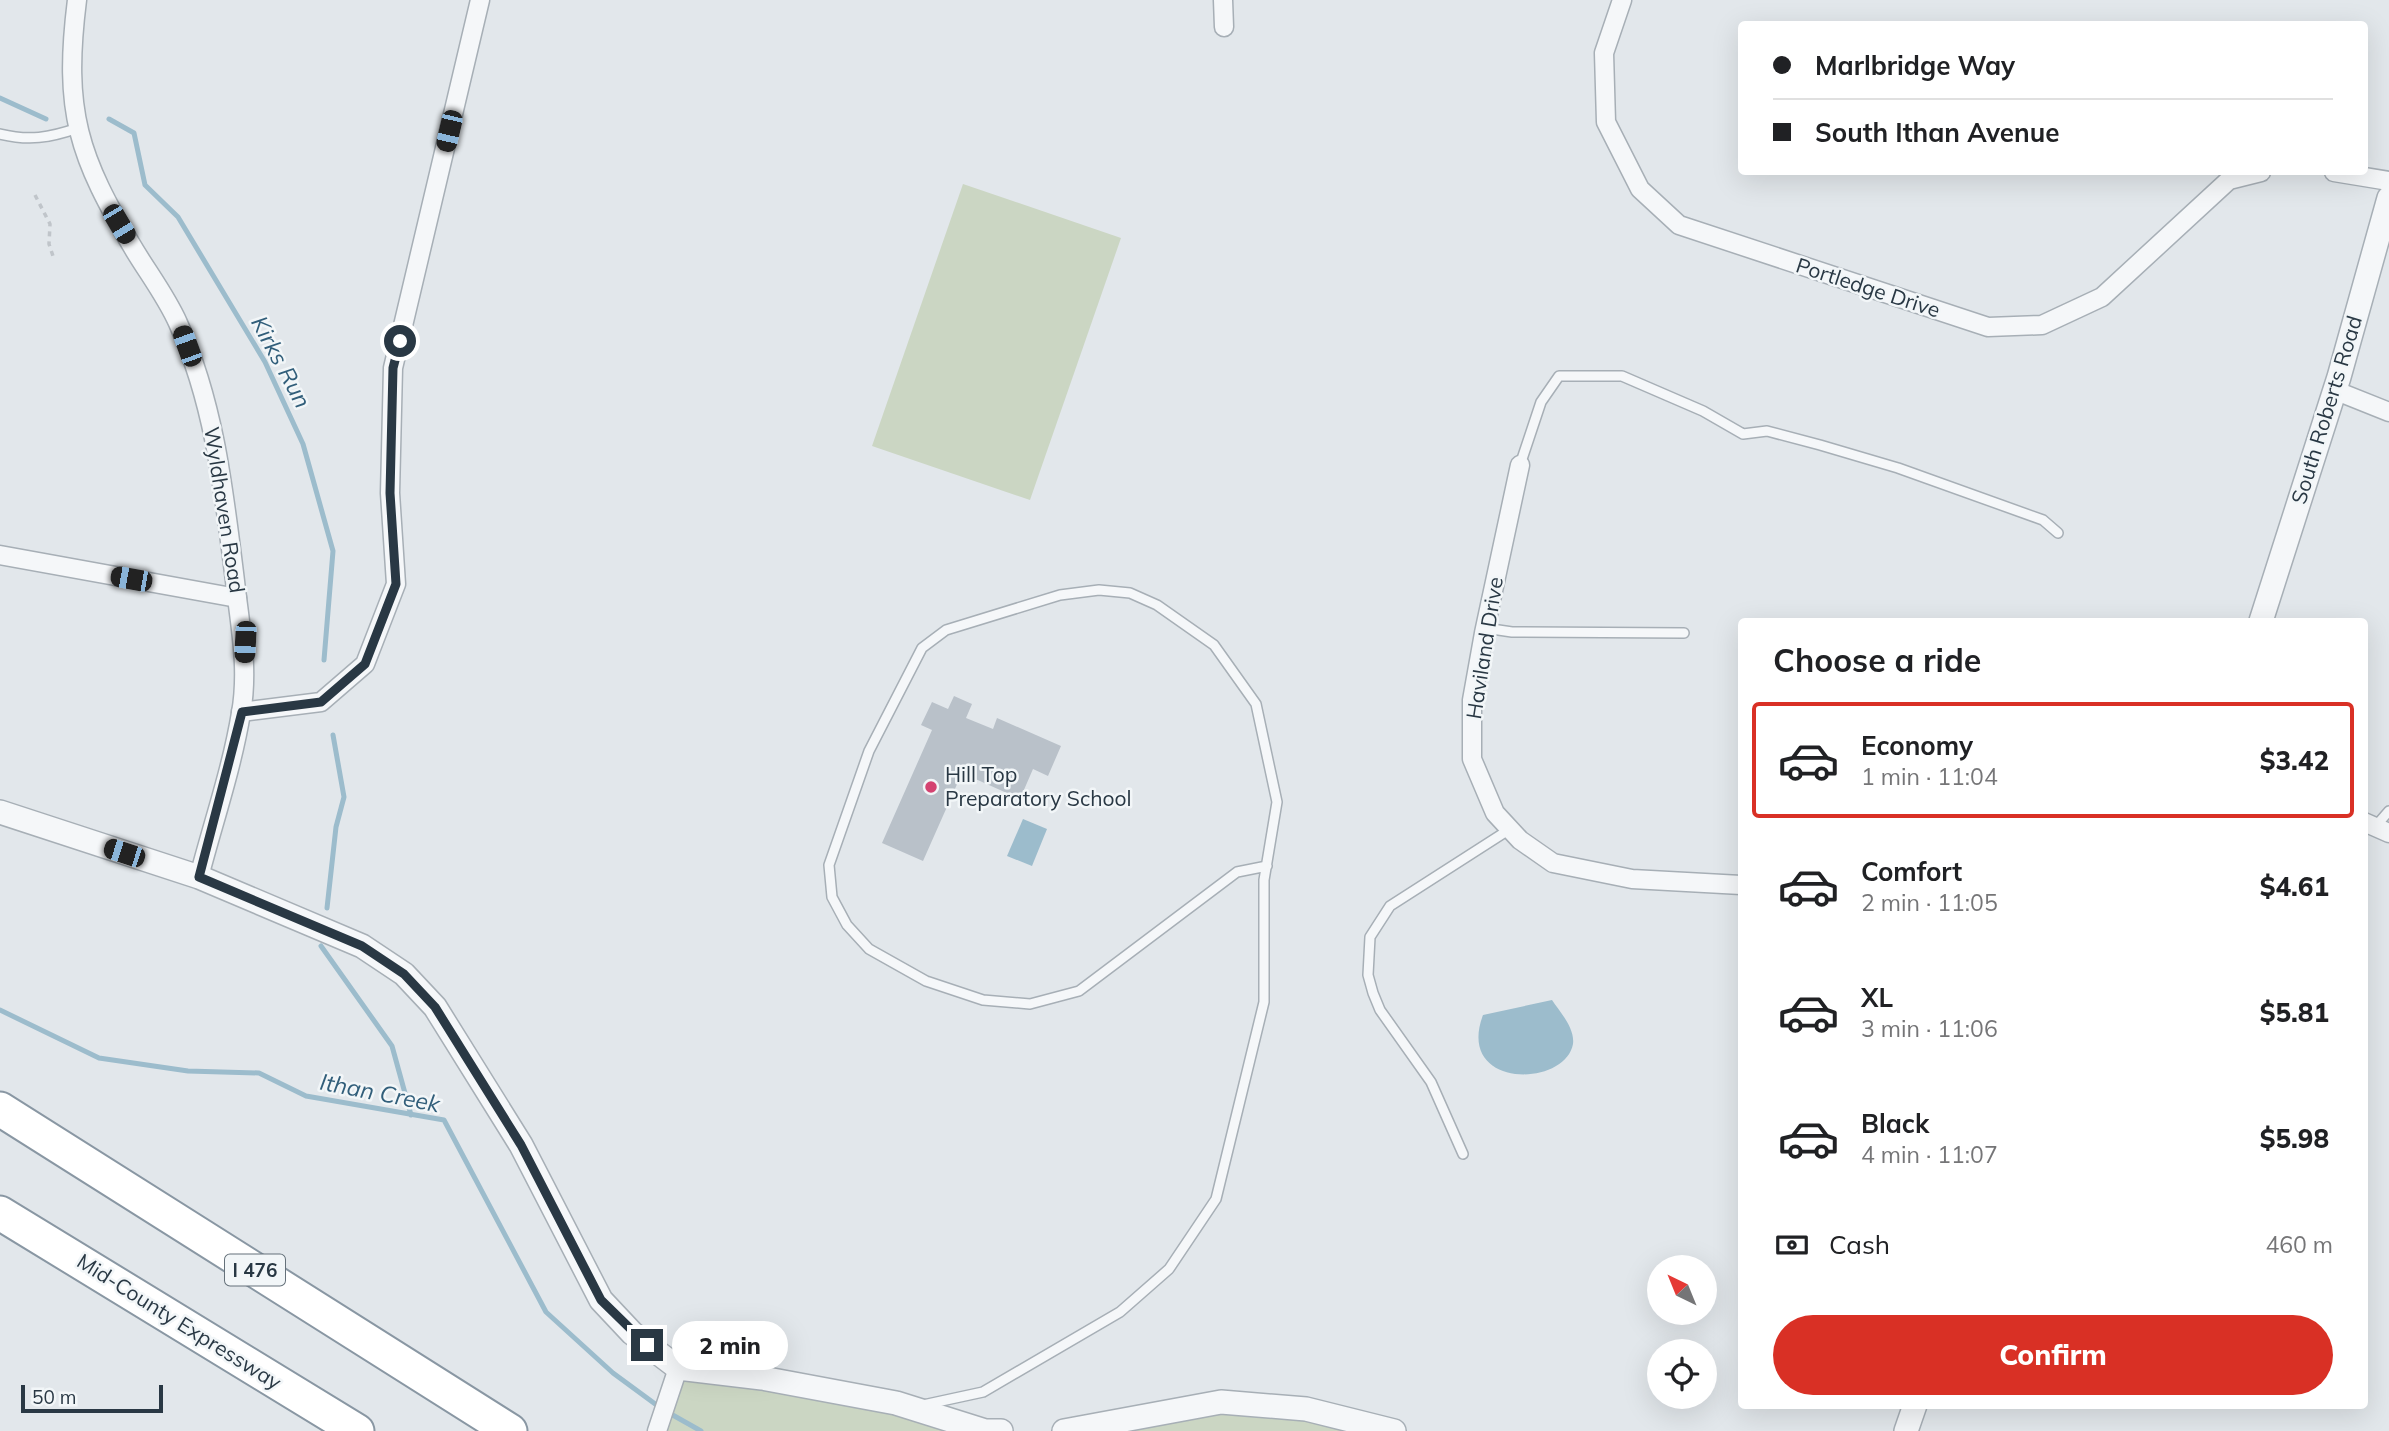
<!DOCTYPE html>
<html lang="en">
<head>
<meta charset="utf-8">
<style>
	body { margin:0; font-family:Mulish,sans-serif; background:#f2f2f2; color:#202124; height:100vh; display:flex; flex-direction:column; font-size:26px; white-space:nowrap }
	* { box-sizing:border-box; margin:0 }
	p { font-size:23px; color:#757577 }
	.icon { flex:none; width:38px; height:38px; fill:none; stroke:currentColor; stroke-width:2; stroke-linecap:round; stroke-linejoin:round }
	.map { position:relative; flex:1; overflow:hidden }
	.sheet { position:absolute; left:1738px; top:618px; width:630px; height:791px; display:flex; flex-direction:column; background:#fff; border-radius:7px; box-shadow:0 7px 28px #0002 }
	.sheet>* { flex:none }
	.hud { position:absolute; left:1738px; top:21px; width:630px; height:154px; border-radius:7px; box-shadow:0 7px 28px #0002; display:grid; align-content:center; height:154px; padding:0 35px; background:#fff }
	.needle { width:46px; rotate:317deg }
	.tools { position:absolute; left:1647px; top:1255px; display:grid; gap:14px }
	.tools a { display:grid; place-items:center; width:70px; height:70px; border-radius:50%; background:#fff; box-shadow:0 7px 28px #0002; font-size:35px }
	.scale { position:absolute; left:21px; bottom:18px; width:142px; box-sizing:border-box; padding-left:7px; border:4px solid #293844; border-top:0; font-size:19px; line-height:24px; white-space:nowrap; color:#293844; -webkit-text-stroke:5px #f2f6f8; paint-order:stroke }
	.end { position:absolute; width:32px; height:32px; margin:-16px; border:9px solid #293844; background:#fff; box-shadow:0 0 0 4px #fff }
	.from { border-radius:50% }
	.bubble { position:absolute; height:49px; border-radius:24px; background:#fff; box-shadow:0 7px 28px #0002; font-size:23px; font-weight:800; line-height:49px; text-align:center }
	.car { position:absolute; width:21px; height:42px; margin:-21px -10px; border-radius:9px; box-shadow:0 0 5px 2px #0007; background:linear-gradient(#222 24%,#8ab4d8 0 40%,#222 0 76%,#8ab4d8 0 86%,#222 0) }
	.hud b { display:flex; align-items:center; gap:24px; height:66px; font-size:26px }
	.hud b+b { border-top:2px solid #e0e0e0 }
	.hud i { width:18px; height:18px; background:#202124 }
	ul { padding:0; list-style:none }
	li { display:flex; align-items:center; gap:21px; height:116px; margin:0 14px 10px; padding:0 21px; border:4px solid transparent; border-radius:7px }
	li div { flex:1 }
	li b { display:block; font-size:26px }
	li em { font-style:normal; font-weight:800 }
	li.active { border-color:#d93025 }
	li>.icon { width:63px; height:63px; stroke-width:1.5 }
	h2 { padding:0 35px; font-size:32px; line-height:84px }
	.pay { display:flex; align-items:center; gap:18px; height:77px; padding:0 35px; font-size:26px }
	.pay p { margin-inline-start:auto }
	.action { display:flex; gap:14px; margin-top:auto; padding:14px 35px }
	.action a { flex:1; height:80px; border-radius:42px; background:#d93025; color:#fff; font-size:28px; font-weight:800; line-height:80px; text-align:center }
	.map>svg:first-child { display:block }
	.green { fill:#cbd6c3 }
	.water { fill:#9cbccc }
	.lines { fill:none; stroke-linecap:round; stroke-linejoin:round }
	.stream { stroke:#9cbccc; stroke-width:5 }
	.building { fill:#b9c1c9 }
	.service-casing { stroke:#a7afb6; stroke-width:12 }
	.minor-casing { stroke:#a7afb6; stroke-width:21 }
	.tertiary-casing { stroke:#a7afb6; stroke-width:26 }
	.motorway-casing { stroke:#8997a3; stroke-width:37 }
	.path { stroke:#c0c5ca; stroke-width:3.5; stroke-dasharray:5 5; stroke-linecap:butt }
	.service { stroke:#f5f7f9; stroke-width:9 }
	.minor { stroke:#f5f7f9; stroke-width:18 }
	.tertiary { stroke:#f5f7f9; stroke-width:23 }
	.motorway { stroke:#fff; stroke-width:33 }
	.route { stroke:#293844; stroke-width:9 }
	.poi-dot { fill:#d44371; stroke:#f2f6f8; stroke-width:2.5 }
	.labels { text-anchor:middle; stroke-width:5; stroke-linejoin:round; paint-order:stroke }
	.shield { fill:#f2f6f8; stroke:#65717a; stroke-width:2 }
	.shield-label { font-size:19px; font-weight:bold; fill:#293844 }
	.street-label { font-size:21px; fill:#293844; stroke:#f2f6f8 }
	.poi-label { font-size:21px; fill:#293844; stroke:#f2f6f8; text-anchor:start }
	.water-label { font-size:23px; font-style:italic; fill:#315e7a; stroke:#f2f6f8 }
</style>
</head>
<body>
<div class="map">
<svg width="2389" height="1431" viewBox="0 0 2389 1431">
	<rect width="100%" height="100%" fill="#e2e7eb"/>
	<g class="green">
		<path d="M963,184L1121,238L1030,500L872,446Z"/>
		<path d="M678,1368L1001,1431H651Z"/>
		<path d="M1221,1402L1394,1431H1064Z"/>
	</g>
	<g class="water">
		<path d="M1023,819L1047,829L1032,866L1007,856Z"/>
		<path d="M1552,1000C1560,1012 1575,1028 1573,1044C1565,1088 1455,1089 1483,1015Z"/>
	</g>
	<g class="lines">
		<g class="stream">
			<path d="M0,98L46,119"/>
			<path d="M109,119L134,133L145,185L178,217L265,362L303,444L333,551L324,660"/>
			<path d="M327,908L336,827L344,797L333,735"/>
			<path d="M321,946L392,1046L411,1115"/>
			<path d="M0,1010L99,1058L188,1071L259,1073L306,1096L444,1120L546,1312L613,1373L662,1409L701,1431"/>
		</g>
	</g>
	<path class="building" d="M954,696L972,704L966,718L993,729L997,718L1061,746L1048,776L1033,769L1020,799L962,773L923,861L882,843L932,730L921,725L932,702L948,709Z"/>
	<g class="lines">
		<g class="service-casing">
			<g id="service">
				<path d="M0,134C29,141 49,138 78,128"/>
				<path d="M1520,465L1541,402L1559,376H1622L1703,411L1743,434L1767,431L1820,445L1898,468L2043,520L2058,533"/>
				<path d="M1485,628L1512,632L1684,633"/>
				<path d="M2375,827L2389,811"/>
				<path d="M1463,1154L1431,1082L1380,1010L1373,993L1368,975L1370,937L1390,906L1510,829"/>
				<path d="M923,1405L983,1392L1120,1312L1169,1269L1216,1199L1264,1002V880L1277,802L1256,704L1214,645L1157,605L1130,593L1099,590L1060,595L946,630L922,648L869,751L829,865L832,897L847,925L869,949L926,981L983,1000L1030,1004L1079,991L1237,872L1267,866"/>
			</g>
		</g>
		<g class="minor-casing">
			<g id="minor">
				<path d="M77,0C63,112 78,156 135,251C149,274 167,298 178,323C215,405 224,493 235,581C240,626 249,668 241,713C232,768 213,823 199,877"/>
				<path d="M1223,0L1224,27"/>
				<path d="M1622,0L1604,53L1606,122L1640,189L1679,225L1988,327L2042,325L2102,297L2229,180L2261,172"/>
				<path d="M2334,172L2389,181"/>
				<path d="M2334,390L2389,412"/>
				<path d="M1520,465L1484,633L1472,700V759L1495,813L1520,840L1553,863L1632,879L1741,885"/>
				<path d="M0,555L237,598"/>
				<path d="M241,712L321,702L365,664L396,584L390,493L393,368L480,0"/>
				<path d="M2364,822L2389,833"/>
				<path d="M657,1431L678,1368"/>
			</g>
		</g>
		<g class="tertiary-casing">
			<g id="tertiary">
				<path d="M2261,621L2339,377L2389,198"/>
				<path d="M0,812L199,877L362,946L404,974L435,1007L521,1145L601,1300L632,1333L678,1368L762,1378L896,1403L985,1431H1001"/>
				<path d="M1064,1431L1221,1402L1306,1409L1394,1431"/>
				<path d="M1906,1431L1915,1405"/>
			</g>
		</g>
		<g class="motorway-casing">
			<g id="motorway">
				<path d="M0,1109L510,1431"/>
				<path d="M0,1213L357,1431"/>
			</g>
		</g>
		<path class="path" d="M35,195L50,224L49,244L53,256"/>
		<use href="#service" class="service"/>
		<use href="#minor" class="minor"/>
		<use href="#tertiary" class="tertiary"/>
		<use href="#motorway" class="motorway"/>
	</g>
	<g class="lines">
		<path class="route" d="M400,341L393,368L390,493L396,584L365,664L321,702L242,712L199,877L362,946L404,974L435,1007L521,1145L601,1300L647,1345"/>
	</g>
	<circle class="poi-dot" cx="931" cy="787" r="7"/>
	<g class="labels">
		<rect class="shield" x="225" y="1254.5" width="60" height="31" rx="5"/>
		<g class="shield-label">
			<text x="255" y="1277">I 476</text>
		</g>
		<g class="street-label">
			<text transform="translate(1868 288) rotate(18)" y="7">Portledge Drive</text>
			<text transform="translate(2327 410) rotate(-73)" y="7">South Roberts Road</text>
			<text transform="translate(224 510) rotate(81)" y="7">Wyldhaven Road</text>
			<text transform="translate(1485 648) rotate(-81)" y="7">Haviland Drive</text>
			<text transform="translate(179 1322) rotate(32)" y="7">Mid-County Expressway</text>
		</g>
		<g class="poi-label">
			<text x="945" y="782">Hill Top<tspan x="945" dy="24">Preparatory School</tspan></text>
		</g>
		<g class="water-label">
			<text transform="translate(281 362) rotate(62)" y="8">Kirks Run</text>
			<text transform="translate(380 1093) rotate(11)" y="8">Ithan Creek</text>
		</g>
	</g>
</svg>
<div class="tools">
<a><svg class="needle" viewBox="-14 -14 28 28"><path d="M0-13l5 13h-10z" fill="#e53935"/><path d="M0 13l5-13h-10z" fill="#757577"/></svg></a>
<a><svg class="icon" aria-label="locate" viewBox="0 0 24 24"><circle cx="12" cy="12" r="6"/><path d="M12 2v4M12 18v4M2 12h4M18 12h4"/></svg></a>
</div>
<div class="scale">50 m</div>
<i class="end from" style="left:400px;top:341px"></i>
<i class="end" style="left:647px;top:1345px"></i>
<div class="bubble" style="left:672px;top:1321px;width:116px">2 min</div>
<i class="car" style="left:449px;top:131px;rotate:193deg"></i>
<i class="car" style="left:119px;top:224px;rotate:149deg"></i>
<i class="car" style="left:187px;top:346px;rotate:340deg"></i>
<i class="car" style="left:131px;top:579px;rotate:280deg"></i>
<i class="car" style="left:245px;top:642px;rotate:183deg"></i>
<i class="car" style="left:124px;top:853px;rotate:288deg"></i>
<div class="hud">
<b><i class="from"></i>Marlbridge Way</b>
<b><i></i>South Ithan Avenue</b>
</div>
<section class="sheet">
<h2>Choose a ride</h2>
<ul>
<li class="active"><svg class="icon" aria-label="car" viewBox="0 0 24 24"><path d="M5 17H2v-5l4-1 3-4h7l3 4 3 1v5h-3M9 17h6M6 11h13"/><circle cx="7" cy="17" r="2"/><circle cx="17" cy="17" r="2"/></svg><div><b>Economy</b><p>1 min · 11:04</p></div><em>$3.42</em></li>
<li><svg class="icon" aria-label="car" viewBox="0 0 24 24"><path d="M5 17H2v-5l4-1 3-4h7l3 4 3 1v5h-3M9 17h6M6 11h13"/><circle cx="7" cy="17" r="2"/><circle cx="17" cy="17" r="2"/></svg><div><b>Comfort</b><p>2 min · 11:05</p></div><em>$4.61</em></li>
<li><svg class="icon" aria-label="car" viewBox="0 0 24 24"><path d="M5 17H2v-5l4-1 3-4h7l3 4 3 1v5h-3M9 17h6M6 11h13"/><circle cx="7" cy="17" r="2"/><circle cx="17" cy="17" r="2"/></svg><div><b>XL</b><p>3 min · 11:06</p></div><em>$5.81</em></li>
<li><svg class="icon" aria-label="car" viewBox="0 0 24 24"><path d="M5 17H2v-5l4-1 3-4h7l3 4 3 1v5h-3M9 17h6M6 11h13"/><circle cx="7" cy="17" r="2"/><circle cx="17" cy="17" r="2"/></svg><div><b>Black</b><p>4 min · 11:07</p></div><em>$5.98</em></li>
</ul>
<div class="pay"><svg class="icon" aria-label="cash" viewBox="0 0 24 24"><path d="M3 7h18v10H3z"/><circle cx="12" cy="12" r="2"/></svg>Cash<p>460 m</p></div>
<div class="action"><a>Confirm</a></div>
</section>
</div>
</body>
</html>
